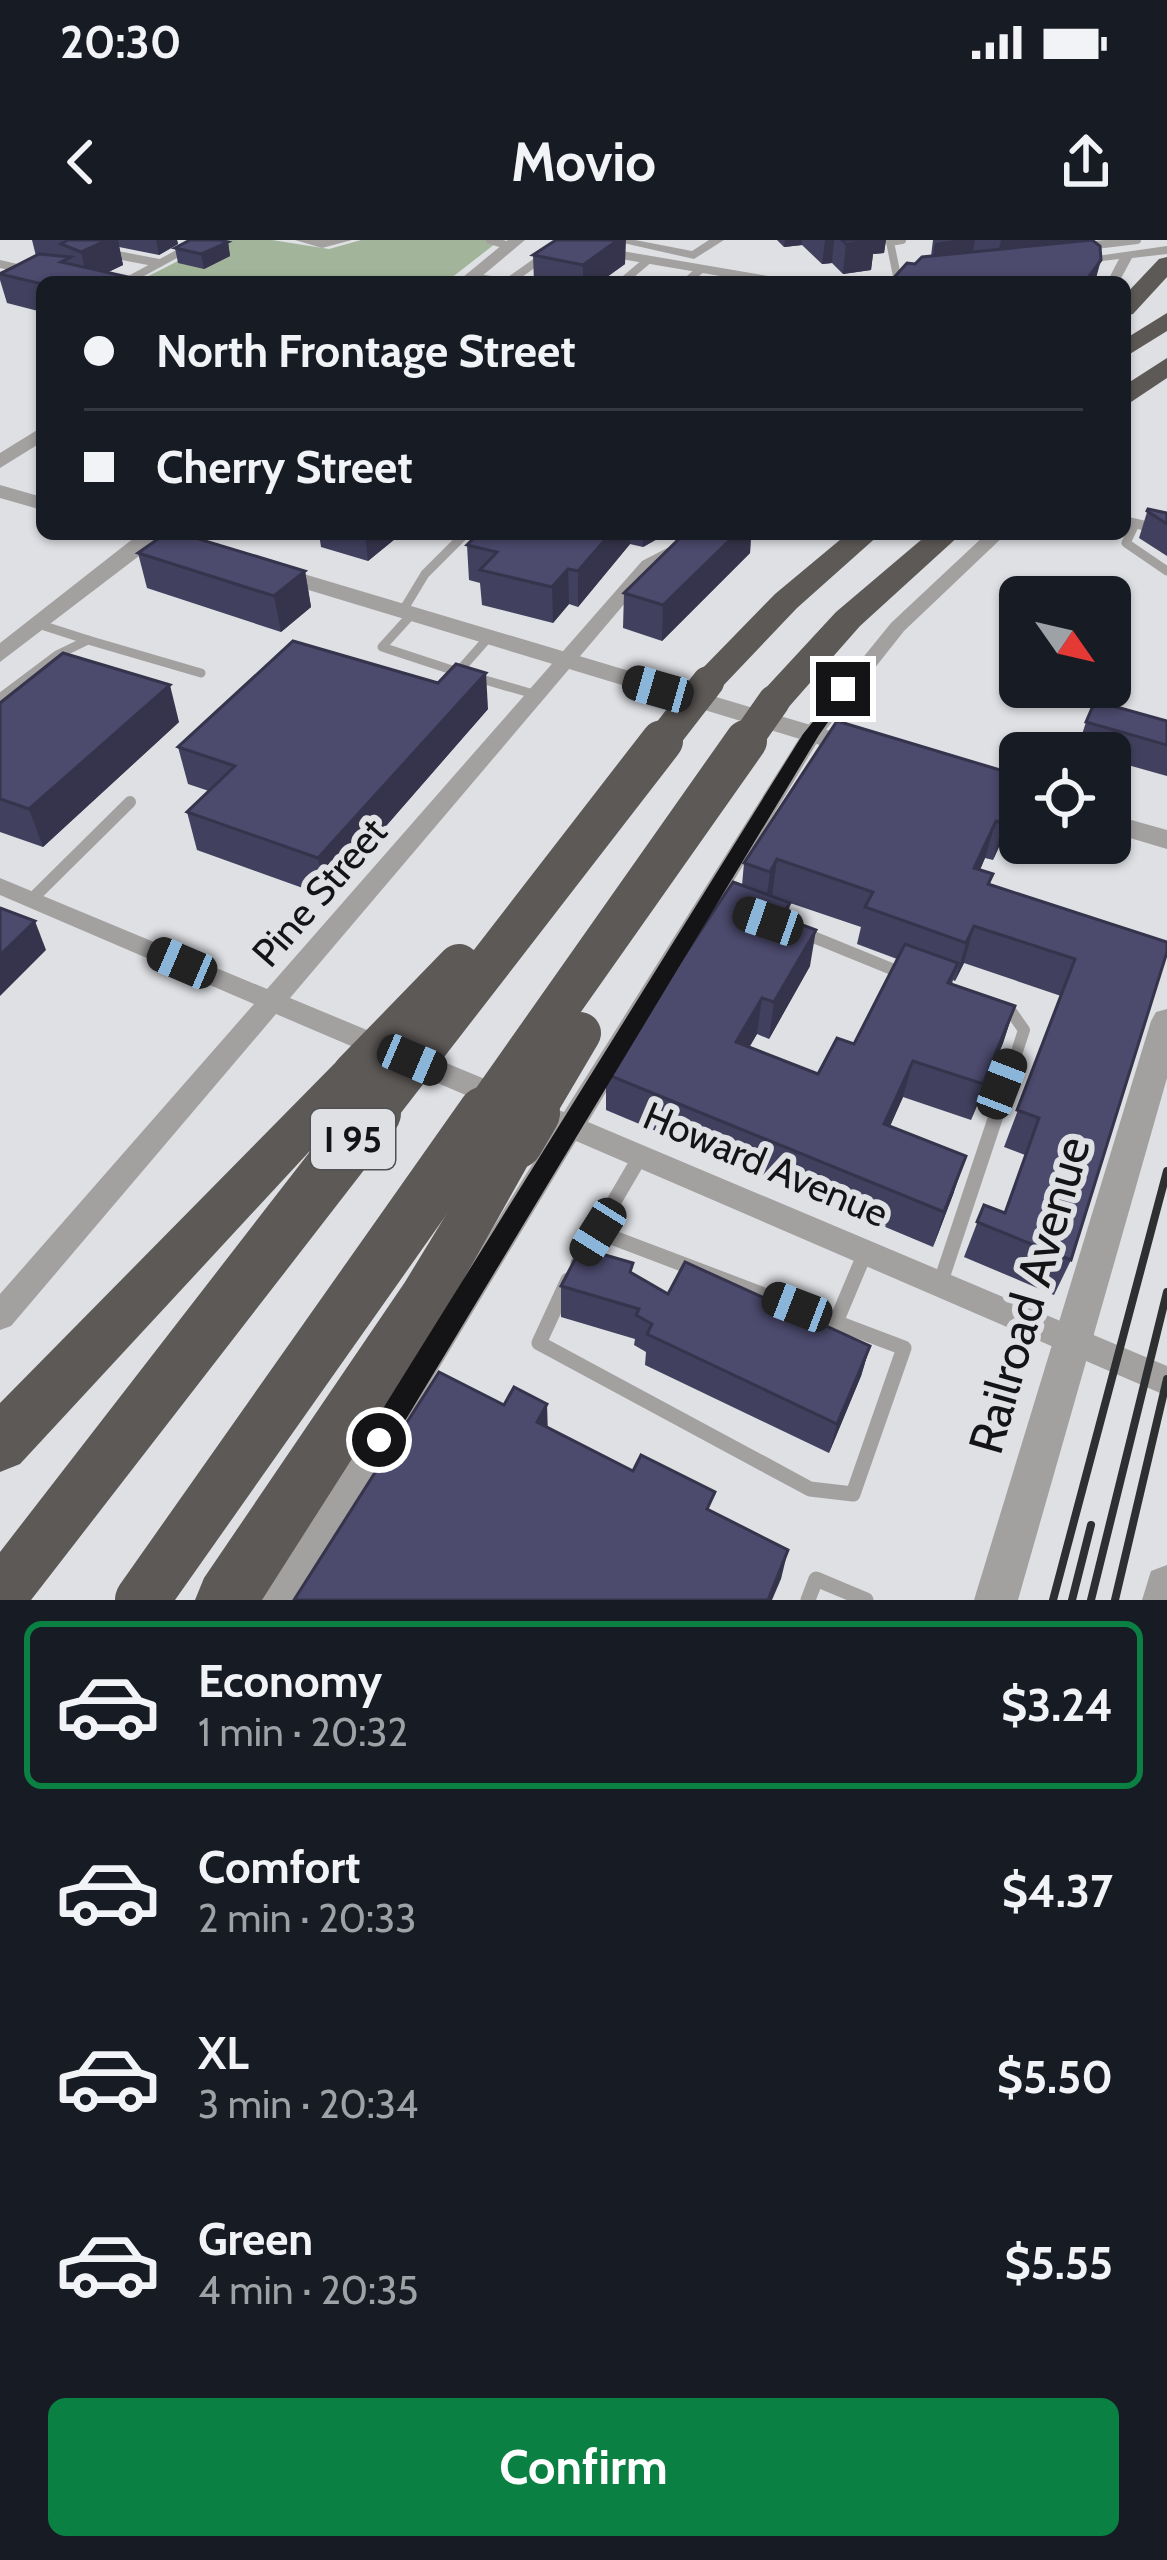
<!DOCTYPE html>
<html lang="en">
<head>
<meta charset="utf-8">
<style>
	body { margin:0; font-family:Cabin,sans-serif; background:#242831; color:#f1f3f6; height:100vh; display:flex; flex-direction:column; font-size:45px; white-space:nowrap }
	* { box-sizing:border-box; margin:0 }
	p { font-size:39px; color:#9ea1a6 }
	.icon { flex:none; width:66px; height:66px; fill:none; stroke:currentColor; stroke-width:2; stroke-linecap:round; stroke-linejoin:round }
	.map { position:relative; height:1360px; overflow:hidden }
	.details { display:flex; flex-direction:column; background:#171b24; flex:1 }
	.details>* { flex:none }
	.hud { position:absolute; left:36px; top:36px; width:1095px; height:264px; border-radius:18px; box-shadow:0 3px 9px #0004; display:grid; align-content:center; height:264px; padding:0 48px; background:#171b24 }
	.needle { width:78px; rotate:124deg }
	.controls { position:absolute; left:999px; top:336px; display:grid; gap:24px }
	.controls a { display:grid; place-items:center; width:132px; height:132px; border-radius:18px; background:#171b24; box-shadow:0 3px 9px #0004; font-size:60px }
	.end { position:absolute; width:54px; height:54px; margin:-27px; border:15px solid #141416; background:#fff; box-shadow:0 0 0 6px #fff }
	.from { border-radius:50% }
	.car { position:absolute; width:36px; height:72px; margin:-36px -18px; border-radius:15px; box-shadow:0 0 9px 3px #0007; background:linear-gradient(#222 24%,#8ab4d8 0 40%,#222 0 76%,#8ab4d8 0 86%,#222 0) }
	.hud b { display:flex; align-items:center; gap:42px; height:114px; font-size:45px }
	.hud b+b { border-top:3px solid #363941 }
	.hud i { width:30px; height:30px; background:#f1f3f6 }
	ul { padding:21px 0 0; list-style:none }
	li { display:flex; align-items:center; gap:36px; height:168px; margin:0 24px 18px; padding:0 24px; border:6px solid transparent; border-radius:18px }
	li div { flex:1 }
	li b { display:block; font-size:45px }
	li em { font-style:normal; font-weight:700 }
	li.active { border-color:#0b8043 }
	li>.icon { width:108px; height:108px; stroke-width:1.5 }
	.cta { display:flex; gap:24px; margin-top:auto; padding:24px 48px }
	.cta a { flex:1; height:138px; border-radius:18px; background:#0b8043; color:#fff; font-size:48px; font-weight:700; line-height:138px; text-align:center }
	.status { display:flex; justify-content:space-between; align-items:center; height:84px; padding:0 60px; background:#171b24; direction:ltr }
	.status svg { height:33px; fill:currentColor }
	header { display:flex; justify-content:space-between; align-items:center; height:156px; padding:0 48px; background:#171b24; font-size:54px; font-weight:700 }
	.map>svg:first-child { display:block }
	.green { fill:#a2b59a }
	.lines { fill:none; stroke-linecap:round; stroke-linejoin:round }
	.service-far3 { stroke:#a3a0a0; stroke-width:8 }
	.service-far2 { stroke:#a3a0a0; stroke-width:9 }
	.service-far1 { stroke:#a3a0a0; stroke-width:12 }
	.service { stroke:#a3a0a0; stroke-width:15 }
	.minor { fill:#a3a0a0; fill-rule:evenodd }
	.tertiary { fill:#a3a0a0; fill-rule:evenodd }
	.motorway { fill:#5d5957; fill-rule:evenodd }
	.rail { stroke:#2e2f31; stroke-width:8 }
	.motorway-bridge-far2 { stroke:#5d5957; stroke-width:32 }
	.motorway-bridge-far1 { stroke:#5d5957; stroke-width:42 }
	.motorway-bridge { stroke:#5d5957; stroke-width:54 }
	.wall { fill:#41405e; fill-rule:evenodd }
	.shaded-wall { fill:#35344c }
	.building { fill:#4c4a6d; stroke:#35344c; stroke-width:3 }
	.route { fill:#141416 }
	.labels { text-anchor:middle; stroke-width:12; stroke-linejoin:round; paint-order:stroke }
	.shield { fill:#dee0e4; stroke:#515154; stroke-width:3 }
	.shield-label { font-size:36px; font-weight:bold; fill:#141416 }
	.street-label { font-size:39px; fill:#141416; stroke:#dee0e4 }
	.near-street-label { font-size:48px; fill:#141416; stroke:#dee0e4 }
</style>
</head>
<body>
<div class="status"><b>20:30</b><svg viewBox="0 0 49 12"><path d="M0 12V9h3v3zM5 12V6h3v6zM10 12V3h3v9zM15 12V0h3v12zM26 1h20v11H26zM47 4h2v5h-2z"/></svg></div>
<header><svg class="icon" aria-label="back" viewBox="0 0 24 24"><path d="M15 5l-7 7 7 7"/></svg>Movio<svg class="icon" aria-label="share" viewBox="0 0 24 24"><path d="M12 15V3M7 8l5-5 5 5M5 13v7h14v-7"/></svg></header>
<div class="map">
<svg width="1167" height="1360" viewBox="0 0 1167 1360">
	<rect width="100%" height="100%" fill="#dee0e4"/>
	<path class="green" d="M219,0H272L329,9L361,0H500L446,42H137Z"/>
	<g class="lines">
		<g class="service-far3">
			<path d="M490,0L509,6"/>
			<path d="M902,0L890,2L897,36L905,41"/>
			<path d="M1096,5L1137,0"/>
			<path d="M107,13L159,23"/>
			<path d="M610,13L779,42"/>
			<path d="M471,37L504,42"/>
			<path d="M508,42L546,15"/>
			<path d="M622,42L648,20"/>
			<path d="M686,42L700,30"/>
		</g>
		<g class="service-far2">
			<path d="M1135,284L1126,303L1167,331"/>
			<path d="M402,372L425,334L465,294"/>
			<path d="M411,375L382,407L458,432L488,398"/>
			<path d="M38,384L88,400"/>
			<path d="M485,440L537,455"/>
			<path d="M0,458L57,415L88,400L201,433"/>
		</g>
		<g class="service-far1">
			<path d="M32,659L130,562"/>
			<path d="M801,692L904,734"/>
			<path d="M996,876L1024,790L1012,773L1002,769"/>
		</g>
		<g class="service">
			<path d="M578,1023L640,917"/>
			<path d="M568,1040L539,1103L810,1249L853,1254L904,1108L598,992"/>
			<path d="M940,1044L997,873"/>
			<path d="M836,1082L865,1013"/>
			<path d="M808,1360L816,1339L866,1360"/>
		</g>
		<g class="minor">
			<path d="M195,0H210L133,42H117Z"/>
			<path d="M295,0H352L322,8Z"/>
			<path d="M610,0H635L692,11L709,0H724L694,19Z"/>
			<path d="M1167,6V14L1132,18L1119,42H1107L1119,19L1068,25L1062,21Z"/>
			<path d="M0,20L83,39L84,42H61L0,28Z"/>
			<path d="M1125,276L1167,286V296L1125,286Z"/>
			<path d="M694,294H716L654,329L290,758L516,852L520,860L516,868L506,871L496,868L276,774L11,1086L0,1090V1054L254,764L0,655V638L267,749L642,321Z"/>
			<path d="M986,294H1006L904,391L821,496L588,882L1167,1126V1156L576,901L299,1360H261L553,891L541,880L545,872L555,869L564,872L805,489L891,383Z"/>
		</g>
		<g class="tertiary">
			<path d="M508,0H525L475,42H457Z"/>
			<path d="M42,187V202L0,228V213Z"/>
			<path d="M0,245L42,257V270L0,258Z"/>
			<path d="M139,294H172L209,309L198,316L156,303L0,422V403Z"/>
			<path d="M267,323L874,504L878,510L865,518L856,516L259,335L256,330Z"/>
			<path d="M1110,574L1167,590V609L1110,592Z"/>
			<path d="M1167,769V838L1018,1360H974L1151,781L1156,772Z"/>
			<path d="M1167,1325V1360H1142L1151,1331Z"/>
		</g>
		<g class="motorway">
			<path d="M1167,17V37L1133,74L1125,76V55L1159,19Z"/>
			<path d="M1167,73V91L1125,117V99Z"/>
			<path d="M1167,118V138L1125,166V145Z"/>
			<path d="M847,294H880L797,368L720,449H696L691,442L696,435L775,354Z"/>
			<path d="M928,294H961L860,386L787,469H761L756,461L761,453L836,372Z"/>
			<path d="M354,815L370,820L377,833L370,846L20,1224L0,1232V1163L338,820Z"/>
			<path d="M516,882L533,888L540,902L533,916L443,1076L262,1360H195L204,1338L405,1042L499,888Z"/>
		</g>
		<g class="rail">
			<path d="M1053,1360L1167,931"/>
			<path d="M1072,1360L1091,1285"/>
			<path d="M1091,1360L1167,1052"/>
			<path d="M1115,1360L1167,1139"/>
		</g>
		<g class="motorway-bridge-far2">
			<path d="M660,504L708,442"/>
			<path d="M744,504L774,461"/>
		</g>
		<g class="motorway-bridge-far1">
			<path d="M354,833L459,725"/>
			<path d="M372,876L662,501"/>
			<path d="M482,876L746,501"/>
			<path d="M531,876L580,793"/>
		</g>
		<g class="motorway-bridge">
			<path d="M516,902L533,873"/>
			<path d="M0,1356L374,873"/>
			<path d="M142,1360L485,873"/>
		</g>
	</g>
	<g class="wall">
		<path d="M32,0H177L178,4L159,15L119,7L123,25L108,32L42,42V72L7,63L0,40V32L36,16Z"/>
		<path d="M777,0H886L884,13L873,14L871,30L843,34L832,23L822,24L802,5L784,7Z"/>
		<path d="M933,0H1084L915,24L931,16Z"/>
		<path d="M228,2L230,16L204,29L178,23L175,8Z"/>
		<path d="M533,15L625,24L600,42H534Z"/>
		<path d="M1148,269L1167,273V316L1139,298Z"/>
		<path d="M236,294H264L256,300Z"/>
		<path d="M319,294H401L368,321L321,307Z"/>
		<path d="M478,294H666L643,307L630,304L578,367L569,364L553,383L482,365L480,343L469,340L467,305Z"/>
		<path d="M684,294H751L750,313L662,401L623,388L624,353Z"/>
		<path d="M138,313L305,331L311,367L281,392L147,348Z"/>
		<path d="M0,463L179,482L43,607L0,592Z"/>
		<path d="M488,469L325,656L197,610L187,572L209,551L188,544L178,507Z"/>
		<path d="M1167,481V536L1110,520V513H1087L1077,510L1086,482Z"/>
		<path d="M1020,536V554L1014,574L993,620L985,618L980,630L993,634L990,644L1167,702L1071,1020L1054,1055L964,1017L984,965L1004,973L1025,915L1004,907L1061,756L964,723L955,741L953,740L952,744L1015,766L1003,803L971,880L903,857L890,886L954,952L933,1007L606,870V834L742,645L744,623ZM790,663L861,687L857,704L897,719L854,804L818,834L749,807L757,794L769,799L810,726L788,680Z"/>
		<path d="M632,1034L668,1054L870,1106L861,1136L829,1213L645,1125L646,1112L634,1105L635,1099L561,1077V1046Z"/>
	</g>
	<g class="shaded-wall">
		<path d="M107,0H118L123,25L88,42L81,12Z"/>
		<path d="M156,0H177L178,4L159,15Z"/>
		<path d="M618,0H626L625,24L600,42H583V25Z"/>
		<path d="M785,0H802V5L784,7Z"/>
		<path d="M825,0H834L832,23L822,24Z"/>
		<path d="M857,0H886L884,13L873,14L871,30L843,34L846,4Z"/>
		<path d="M955,0H975L970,26L930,32L935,3Z"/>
		<path d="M1001,0H1084L996,22Z"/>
		<path d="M228,2L230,16L204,29L201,14Z"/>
		<path d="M1101,20L1095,42H1085Z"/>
		<path d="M365,294H401L368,321Z"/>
		<path d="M610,294H630V304L578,367V331Z"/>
		<path d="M643,294H666L643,307Z"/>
		<path d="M736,294H751L750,313L662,401L663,365Z"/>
		<path d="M568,329L569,364L553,383L552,347Z"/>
		<path d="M305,331L311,367L281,392L274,356Z"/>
		<path d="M486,433L488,469L325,656L318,618Z"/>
		<path d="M170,445L179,482L43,607L29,569Z"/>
		<path d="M1020,548L1014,574L993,620L1003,583Z"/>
		<path d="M996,581L985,618L964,665L974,628Z"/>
		<path d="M777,619L772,657L765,670L770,632Z"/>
		<path d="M35,681L46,710L0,756V715Z"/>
		<path d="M974,686L964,723L955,741L966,703Z"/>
		<path d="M816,690L810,726L769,799L774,762Z"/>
		<path d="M762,758L757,794L731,839L736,802Z"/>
		<path d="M1015,766L1003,803L971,880L983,844Z"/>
		<path d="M913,821L903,857L875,920L884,884Z"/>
		<path d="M966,916L954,952L933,1007L944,972Z"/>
		<path d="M870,1106L861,1136L829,1213L837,1184Z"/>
		<path d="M547,1164L548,1196L537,1182Z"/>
		<path d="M788,1310L781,1339L772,1360H768Z"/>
	</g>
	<g class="building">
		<path d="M68,0H107L81,12L61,4Z"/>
		<path d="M190,0H220L228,2L201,14L175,8Z"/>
		<path d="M556,0H618L583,25L533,15Z"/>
		<path d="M842,0H873L875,1L846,4Z"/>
		<path d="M1092,0L1100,6L1101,20L1085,42H890L907,23L915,24L922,17Z"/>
		<path d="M39,14L71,17L61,22L150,42L42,44L0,34Z"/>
		<path d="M1148,269L1167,273V284L1147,271Z"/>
		<path d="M165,294H182L305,331L274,356L138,313Z"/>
		<path d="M478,294H610L578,331L568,329L552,347L480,330L497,312L467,305Z"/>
		<path d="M684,294H736L663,365L624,353Z"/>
		<path d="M293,401L438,443L456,424L486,433L318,618L187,572L235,526L178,507Z"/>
		<path d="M63,413L170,445L29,569L0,559V463Z"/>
		<path d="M1095,461L1167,481V505L1086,482Z"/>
		<path d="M837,481L1020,536V548L1003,583L996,581L974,628L993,634L988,644L1167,702V712L1071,1020L977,982L984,965L1005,973L1039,878L1017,870L1075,719L974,686L966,703L865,667L873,652L777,619L770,632L744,623Z"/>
		<path d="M733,642L790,663L781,677L816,690L774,762L762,758L736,802L818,834L837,798L854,804L905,704L958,723L948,743L1015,766L983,844L913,821L884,884L966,916L944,972L606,834Z"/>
		<path d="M0,668L35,681L0,715Z"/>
		<path d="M581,1008L633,1023L630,1032L668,1054L685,1022L870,1106L837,1184L647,1094L652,1084L636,1075L639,1069L561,1046Z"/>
		<path d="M439,1132L504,1165L514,1147L547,1164L537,1182L633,1231L641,1215L715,1252L707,1269L788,1310L768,1360H294Z"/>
	</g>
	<path class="route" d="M843,445L851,449L819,495L388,1209L379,1213L369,1209L365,1200L369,1191L803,494Z"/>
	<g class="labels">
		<rect class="shield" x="311" y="869" width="84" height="60" rx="9"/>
		<g class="shield-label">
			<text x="353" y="912">I 95</text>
		</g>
		<g class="street-label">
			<text transform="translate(319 652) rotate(-49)" y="14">Pine Street</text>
			<text transform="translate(766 924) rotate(23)" y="14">Howard Avenue</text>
		</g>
		<g class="near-street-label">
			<text transform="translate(1029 1055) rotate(-74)" y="17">Railroad Avenue</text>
		</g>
	</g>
</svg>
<div class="controls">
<a><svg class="needle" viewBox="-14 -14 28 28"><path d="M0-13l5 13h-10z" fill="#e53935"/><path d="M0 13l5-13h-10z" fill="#9ea1a6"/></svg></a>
<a><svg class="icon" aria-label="locate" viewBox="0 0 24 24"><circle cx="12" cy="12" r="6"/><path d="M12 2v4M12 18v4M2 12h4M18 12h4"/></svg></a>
</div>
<i class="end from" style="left:379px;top:1200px"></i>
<i class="end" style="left:843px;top:449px"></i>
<i class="car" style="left:658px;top:449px;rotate:286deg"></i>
<i class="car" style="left:768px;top:681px;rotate:289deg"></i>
<i class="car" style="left:182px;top:723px;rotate:293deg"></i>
<i class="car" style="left:412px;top:820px;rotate:113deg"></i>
<i class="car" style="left:1002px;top:844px;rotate:21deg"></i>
<i class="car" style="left:598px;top:992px;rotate:212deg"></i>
<i class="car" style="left:797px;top:1067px;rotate:291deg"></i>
<div class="hud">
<b><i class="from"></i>North Frontage Street</b>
<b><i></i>Cherry Street</b>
</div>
</div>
<section class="details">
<ul>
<li class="active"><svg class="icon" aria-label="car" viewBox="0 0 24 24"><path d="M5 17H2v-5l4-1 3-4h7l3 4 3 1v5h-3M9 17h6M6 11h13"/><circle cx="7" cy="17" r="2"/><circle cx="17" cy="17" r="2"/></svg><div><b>Economy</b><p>1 min · 20:32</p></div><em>$3.24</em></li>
<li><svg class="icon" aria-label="car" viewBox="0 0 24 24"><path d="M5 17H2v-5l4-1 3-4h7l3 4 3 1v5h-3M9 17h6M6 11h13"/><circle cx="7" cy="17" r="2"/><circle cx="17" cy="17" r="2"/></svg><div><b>Comfort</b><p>2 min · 20:33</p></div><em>$4.37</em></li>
<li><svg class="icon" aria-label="car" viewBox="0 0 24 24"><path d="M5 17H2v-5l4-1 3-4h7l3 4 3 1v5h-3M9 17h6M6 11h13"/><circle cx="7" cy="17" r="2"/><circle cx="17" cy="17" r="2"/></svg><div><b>XL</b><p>3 min · 20:34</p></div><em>$5.50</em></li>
<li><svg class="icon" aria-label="car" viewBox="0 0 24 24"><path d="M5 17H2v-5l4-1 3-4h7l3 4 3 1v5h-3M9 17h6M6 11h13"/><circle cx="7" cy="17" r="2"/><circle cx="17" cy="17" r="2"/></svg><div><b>Green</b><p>4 min · 20:35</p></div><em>$5.55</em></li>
</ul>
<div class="cta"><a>Confirm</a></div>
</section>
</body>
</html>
